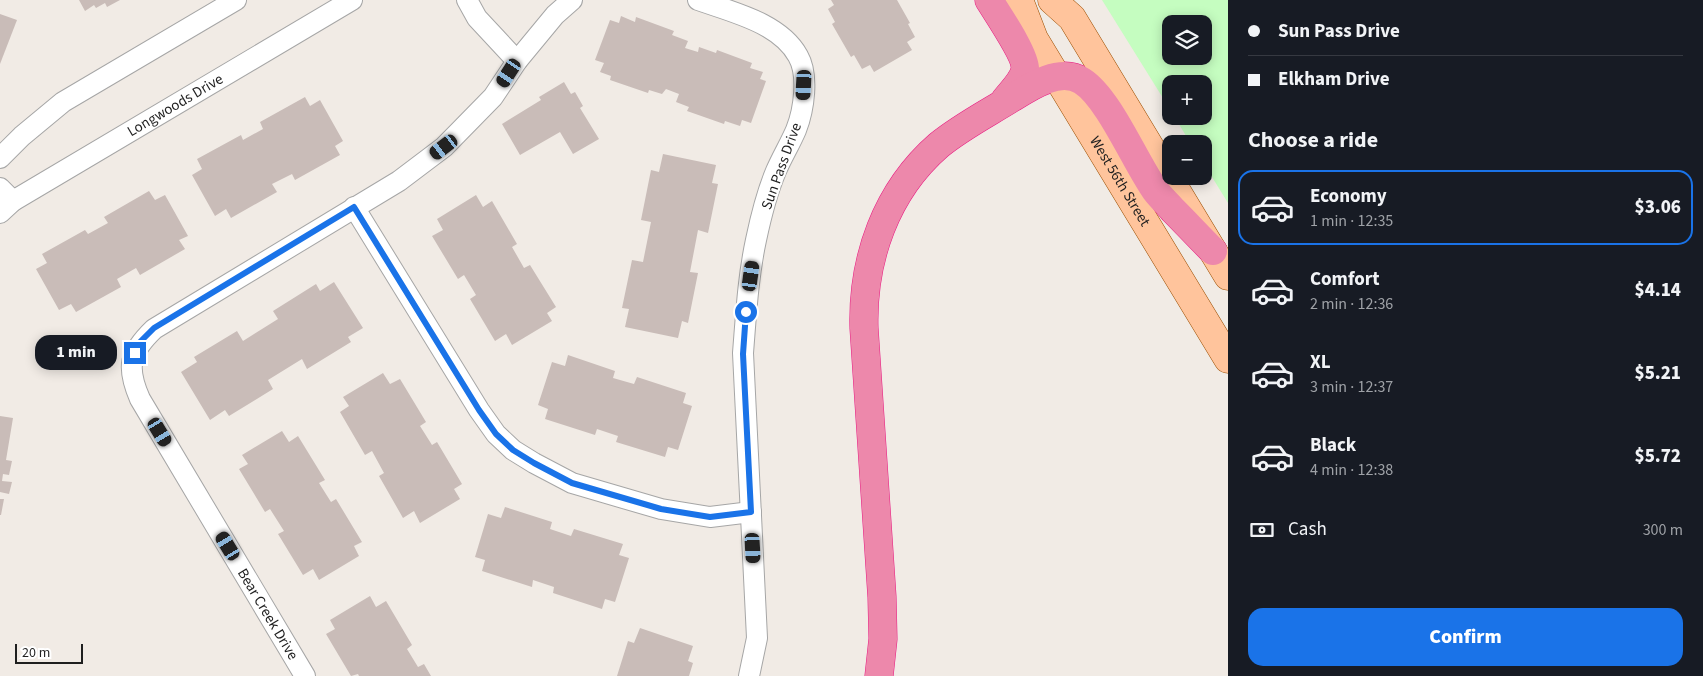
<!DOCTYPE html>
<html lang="en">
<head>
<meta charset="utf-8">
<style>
	body { margin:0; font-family:"Source Sans 3",sans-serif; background:#242831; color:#f1f3f6; height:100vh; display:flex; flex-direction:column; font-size:19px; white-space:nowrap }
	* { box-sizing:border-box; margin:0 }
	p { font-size:16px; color:#9ea1a6 }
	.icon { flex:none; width:28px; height:28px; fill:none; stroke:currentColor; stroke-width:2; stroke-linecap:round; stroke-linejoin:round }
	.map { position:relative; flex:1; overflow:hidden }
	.side { display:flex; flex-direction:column; background:#171b24; width:475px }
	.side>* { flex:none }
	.top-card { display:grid; align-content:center; height:110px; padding:0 20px; background:#171b24 }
	.fabs { position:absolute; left:1162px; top:15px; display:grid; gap:10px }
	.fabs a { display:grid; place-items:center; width:50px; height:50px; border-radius:10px; background:#171b24; box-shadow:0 2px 12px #0003; font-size:25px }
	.scale { position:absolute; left:15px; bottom:12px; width:68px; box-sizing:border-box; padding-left:5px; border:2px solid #1f1f1f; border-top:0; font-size:14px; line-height:18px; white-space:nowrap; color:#1f1f1f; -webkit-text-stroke:4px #fff; paint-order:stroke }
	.end { position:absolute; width:22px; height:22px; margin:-11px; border:6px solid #1a73e8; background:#fff; box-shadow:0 0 0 2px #fff }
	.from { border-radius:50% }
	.bubble { position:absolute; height:35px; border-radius:15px; background:#171b24; box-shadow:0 2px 12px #0003; font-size:16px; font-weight:800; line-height:35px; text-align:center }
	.car { position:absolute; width:15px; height:30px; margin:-15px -8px; border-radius:6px; box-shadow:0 0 4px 1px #0007; background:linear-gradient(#222 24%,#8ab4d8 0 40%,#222 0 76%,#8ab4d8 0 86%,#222 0) }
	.top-card b { display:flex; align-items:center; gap:18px; height:48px; font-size:19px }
	.top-card b+b { border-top:1px solid #363941 }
	.top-card i { width:12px; height:12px; background:#f1f3f6 }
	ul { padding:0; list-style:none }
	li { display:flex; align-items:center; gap:15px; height:75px; margin:0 10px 8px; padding:0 10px; border:2px solid transparent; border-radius:15px }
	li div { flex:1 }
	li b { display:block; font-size:19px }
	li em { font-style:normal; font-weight:800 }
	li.current { border-color:#1a73e8 }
	li>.icon { width:45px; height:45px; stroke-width:1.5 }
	h2 { padding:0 20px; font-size:22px; line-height:60px }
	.pay { display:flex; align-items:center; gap:12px; height:55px; padding:0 20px; font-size:19px }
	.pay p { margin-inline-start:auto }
	.action { display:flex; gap:10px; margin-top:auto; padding:10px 20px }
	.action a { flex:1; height:58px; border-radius:15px; background:#1a73e8; color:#fff; font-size:20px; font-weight:800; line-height:58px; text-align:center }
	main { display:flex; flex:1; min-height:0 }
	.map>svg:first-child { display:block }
	.park { fill:#c5fdc0; fill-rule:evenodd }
	.building { fill:#c9bcb8 }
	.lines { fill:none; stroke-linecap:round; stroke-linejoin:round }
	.street-casing { stroke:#a6a6a6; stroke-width:22 }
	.primary-casing { stroke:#9b4e00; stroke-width:29 }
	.highway-casing { stroke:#e71a81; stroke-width:29 }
	.street { stroke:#fff; stroke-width:20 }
	.primary { stroke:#ffc49c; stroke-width:28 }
	.highway { stroke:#ed88ab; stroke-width:28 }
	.route { stroke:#1a73e8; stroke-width:6 }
	.labels { text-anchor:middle; stroke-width:4; stroke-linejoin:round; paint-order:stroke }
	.street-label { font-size:15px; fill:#1f1f1f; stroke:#fff }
</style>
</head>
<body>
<main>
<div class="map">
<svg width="1228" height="676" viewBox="0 0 1228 676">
	<rect width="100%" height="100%" fill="#f1ebe5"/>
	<path class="park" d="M1102,0H1228V203L1204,164V144H1191L1174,116H1204V84H1171V111ZM1171,24H1204V56H1171Z"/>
	<g class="building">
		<path d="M79,0H120L107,7L105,3L96,8L94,5L85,11Z"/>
		<path d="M831,0H897L910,23L908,24L915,37L907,42L912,50L874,72L870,65L862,69L854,55L851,57L832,24L835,22L828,9L834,5Z"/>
		<path d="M0,14L17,20L0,64Z"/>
		<path d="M621,16L635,22L636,17L674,31L672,35L688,41L685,48L698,52L699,47L716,53L717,50L752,63L750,68L763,72L760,79L766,81L751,123L742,120L740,126L725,121L724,124L687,111L689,107L676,102L679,94L666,89L662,94L649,90L648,93L610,80L611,76L600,72L604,63L595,60L610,20L619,23Z"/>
		<path d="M564,82L571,94L575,92L583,106L580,108L599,139L573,154L560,132L520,155L502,124L541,100L539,97Z"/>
		<path d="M305,97L310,106L320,100L343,141L335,146L340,155L295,180L292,174L272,184L277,192L231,218L226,209L215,216L192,175L202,169L197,159L241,135L243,140L263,129L260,122Z"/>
		<path d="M663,154L716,165L712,183L718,184L708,233L698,230L690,272L698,273L688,323L682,321L678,338L625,327L629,309L622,308L632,260L643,262L651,222L641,220L651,170L659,172Z"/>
		<path d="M149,191L155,200L165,195L188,236L179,240L185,249L140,275L136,268L117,279L121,287L76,312L71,304L59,310L36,269L47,263L42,254L85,230L88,234L108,223L104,217Z"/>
		<path d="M476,195L483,207L492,201L517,244L512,247L524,268L530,265L556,307L547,313L552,321L512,345L506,334L495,341L470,299L476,295L464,275L458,279L432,236L443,230L437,219Z"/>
		<path d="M334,282L363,328L348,337L351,342L307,369L302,359L268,380L273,389L229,416L225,410L210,420L181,372L197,362L194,357L237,331L243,341L278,319L273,311L316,284L320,291Z"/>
		<path d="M568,355L615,371L613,378L634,384L637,377L686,393L683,403L692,406L678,450L668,447L665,457L616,442L618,436L597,429L595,435L545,419L548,409L538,405L552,362L565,366Z"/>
		<path d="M383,373L390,384L400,379L426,422L420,426L432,445L437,442L462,484L454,489L460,499L420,523L414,511L403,518L379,476L384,473L372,451L365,455L340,412L349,406L343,397Z"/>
		<path d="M0,416L13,418L6,460L12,461L9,475L3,474L2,481L12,482L9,494L0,492Z"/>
		<path d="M282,431L289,442L298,436L325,480L319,483L331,502L336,499L362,542L354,546L359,556L319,580L313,569L303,575L278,534L284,531L270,509L265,512L239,469L248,464L242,455Z"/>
		<path d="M0,499H4L1,515H0Z"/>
		<path d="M505,507L552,522L550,529L571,536L574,529L623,544L619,555L629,558L615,602L605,599L602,609L553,593L554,587L533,580L532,587L482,571L485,560L475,557L488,514L501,518Z"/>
		<path d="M370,596L376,607L386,601L412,645L407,649L418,667L424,664L431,676H359L358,674L351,676L326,634L335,629L330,620Z"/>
		<path d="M640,628L693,646L688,661L693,663L689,676H617L628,641L634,643Z"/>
	</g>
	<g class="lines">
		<g class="street-casing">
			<g id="street">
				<path d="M467,0L477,18L517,61"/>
				<path d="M698,0C732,12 780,23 798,56C809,75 804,110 796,130C790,144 782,157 776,171C768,190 760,221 756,240C748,277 746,316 743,353L757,638L749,676"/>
				<path d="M0,158L22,136L63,102L236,0"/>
				<path d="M0,188L13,201"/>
				<path d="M354,207L479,410L496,434L513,450L534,463L572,483L661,509L710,517L751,512"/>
				<path id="s1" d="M0,213L13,201L352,0"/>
				<path d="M305,676L140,399C126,367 129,353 154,329L399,181L444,147L493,97L517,61L555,15L572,0"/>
			</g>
		</g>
		<g class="primary-casing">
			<g id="primary">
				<path id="s2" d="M1019,0L1034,39L1228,359"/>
				<path d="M1052,0L1072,18L1228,276"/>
			</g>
		</g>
		<g class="highway-casing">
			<g id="highway">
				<path d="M989,0C997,13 1027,57 1025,70C1023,81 1011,92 1005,100"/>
				<path d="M879,676L883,639L882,597L864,328C862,259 886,191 939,145C961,127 988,113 1012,98C1031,86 1060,67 1082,81C1109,98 1135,162 1155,190C1160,197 1167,203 1173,210C1186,223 1199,237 1213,251"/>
			</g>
		</g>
		<use href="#street" class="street"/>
		<use href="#primary" class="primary"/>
		<use href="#highway" class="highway"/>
	</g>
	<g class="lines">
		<path class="route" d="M135,353L140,342L154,328L354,207L479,410L496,434L513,450L534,463L572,483L661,509L710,517L751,512L743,354L746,312"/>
	</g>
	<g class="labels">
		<g class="street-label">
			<text dy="5" stroke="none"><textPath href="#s1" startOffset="206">Longwoods Drive</textPath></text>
			<text transform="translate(781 166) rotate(-70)" y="5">Sun Pass Drive</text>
			<text dy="5" stroke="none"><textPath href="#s2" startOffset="208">West 56th Street</textPath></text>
			<text transform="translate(268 614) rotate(59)" y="5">Bear Creek Drive</text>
		</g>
	</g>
</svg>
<div class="fabs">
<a><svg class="icon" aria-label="layers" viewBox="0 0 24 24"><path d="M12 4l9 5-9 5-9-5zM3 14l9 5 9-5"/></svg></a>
<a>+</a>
<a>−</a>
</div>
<div class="scale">20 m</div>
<i class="end from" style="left:746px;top:312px"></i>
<i class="end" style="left:135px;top:353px"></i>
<div class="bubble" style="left:35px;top:335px;width:82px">1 min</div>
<i class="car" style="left:509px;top:73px;rotate:213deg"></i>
<i class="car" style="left:804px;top:85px;rotate:183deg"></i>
<i class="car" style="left:444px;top:147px;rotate:233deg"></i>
<i class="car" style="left:751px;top:276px;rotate:8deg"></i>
<i class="car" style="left:160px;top:432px;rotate:149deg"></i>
<i class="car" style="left:228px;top:546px;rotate:329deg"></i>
<i class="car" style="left:753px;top:548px;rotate:177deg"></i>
</div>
<section class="side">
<div class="top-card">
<b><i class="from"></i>Sun Pass Drive</b>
<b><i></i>Elkham Drive</b>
</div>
<h2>Choose a ride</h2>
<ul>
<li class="current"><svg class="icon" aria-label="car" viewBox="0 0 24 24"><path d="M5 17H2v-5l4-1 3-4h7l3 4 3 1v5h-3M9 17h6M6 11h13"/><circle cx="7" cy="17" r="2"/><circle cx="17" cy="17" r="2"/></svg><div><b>Economy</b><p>1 min · 12:35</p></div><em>$3.06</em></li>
<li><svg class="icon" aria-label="car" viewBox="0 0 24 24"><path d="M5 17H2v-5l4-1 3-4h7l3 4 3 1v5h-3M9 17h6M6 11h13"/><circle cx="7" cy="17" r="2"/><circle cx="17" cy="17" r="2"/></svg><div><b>Comfort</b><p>2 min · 12:36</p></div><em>$4.14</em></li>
<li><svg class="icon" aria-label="car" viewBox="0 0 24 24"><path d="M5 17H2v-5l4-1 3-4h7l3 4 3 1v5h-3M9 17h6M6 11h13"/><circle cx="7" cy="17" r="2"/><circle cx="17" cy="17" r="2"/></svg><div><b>XL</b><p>3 min · 12:37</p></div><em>$5.21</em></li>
<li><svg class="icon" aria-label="car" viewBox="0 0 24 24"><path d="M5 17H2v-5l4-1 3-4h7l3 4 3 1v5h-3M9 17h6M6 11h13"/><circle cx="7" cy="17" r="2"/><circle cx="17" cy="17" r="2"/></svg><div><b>Black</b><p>4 min · 12:38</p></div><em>$5.72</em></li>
</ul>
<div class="pay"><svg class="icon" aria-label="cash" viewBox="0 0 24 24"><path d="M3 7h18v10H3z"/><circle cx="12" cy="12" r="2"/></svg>Cash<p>300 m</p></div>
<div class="action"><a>Confirm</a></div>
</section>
</main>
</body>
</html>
